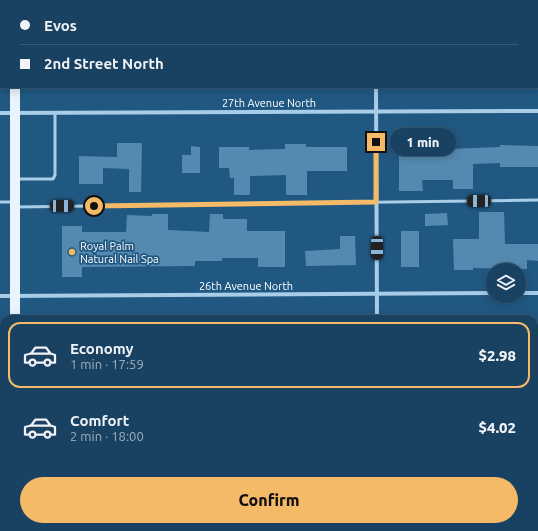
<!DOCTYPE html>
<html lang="en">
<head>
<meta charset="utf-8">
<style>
	body { margin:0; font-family:Ubuntu,sans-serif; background:#264d6b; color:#f1f3f6; height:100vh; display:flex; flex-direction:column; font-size:15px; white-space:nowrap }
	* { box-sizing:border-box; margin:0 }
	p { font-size:13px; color:#9fb0be }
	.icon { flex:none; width:22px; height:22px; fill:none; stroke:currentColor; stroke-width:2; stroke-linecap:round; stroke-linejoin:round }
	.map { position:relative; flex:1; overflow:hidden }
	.panel { position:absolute; left:0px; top:315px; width:538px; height:216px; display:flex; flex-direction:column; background:#194262; border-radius:12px 12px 0 0; box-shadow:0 2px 10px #0003,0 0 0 1px #375b77 }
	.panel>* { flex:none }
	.hud { position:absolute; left:0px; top:0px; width:538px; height:88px; box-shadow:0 2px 10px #0003,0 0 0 1px #375b77; display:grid; align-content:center; height:88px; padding:0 20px; background:#194262 }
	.tools { position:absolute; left:486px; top:263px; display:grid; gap:8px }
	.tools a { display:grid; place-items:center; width:40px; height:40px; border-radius:50%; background:#194262; box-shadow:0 2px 10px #0003,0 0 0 1px #375b77; font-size:20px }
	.end { position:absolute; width:18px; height:18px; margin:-9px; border:5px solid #f5ba68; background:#111; box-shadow:0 0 0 2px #111 }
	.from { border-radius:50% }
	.bubble { position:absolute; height:28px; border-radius:14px; background:#194262; box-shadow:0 2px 10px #0003,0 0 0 1px #375b77; font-size:13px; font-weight:800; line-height:28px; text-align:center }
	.car { position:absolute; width:12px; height:24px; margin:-12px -6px; border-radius:5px; box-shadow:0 0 3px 1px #0007; background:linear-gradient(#222 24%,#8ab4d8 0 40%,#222 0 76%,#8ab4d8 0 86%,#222 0) }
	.hud b { display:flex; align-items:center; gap:14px; height:38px; font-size:15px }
	.hud b+b { border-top:1px solid #375b77 }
	.hud i { width:10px; height:10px; background:#f1f3f6 }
	ul { padding:7px 0 0; list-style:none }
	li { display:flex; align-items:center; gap:12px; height:66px; margin:0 8px 6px; padding:0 12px; border:2px solid transparent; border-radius:12px }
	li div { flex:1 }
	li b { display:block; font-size:15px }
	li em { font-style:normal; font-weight:800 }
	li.selected { border-color:#f5ba68 }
	li>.icon { width:36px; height:36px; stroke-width:1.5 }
	.primary-button { display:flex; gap:8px; margin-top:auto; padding:8px 20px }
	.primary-button a { flex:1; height:46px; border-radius:24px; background:#f5ba68; color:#111; font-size:16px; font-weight:800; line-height:46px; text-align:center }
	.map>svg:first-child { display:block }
	.building { fill:#558ab0 }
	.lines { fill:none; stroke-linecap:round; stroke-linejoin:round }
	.lane { stroke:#a7cde8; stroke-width:3 }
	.street { stroke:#a7cde8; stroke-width:4 }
	.primary { stroke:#eaf4fe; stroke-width:10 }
	.route { stroke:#f5ba68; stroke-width:5 }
	.poi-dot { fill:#f5ba68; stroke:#215882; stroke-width:1.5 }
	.labels { text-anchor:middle; stroke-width:3.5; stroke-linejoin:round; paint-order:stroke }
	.street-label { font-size:11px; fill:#fff; stroke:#215882 }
	.poi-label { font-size:11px; fill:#fff; stroke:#215882; text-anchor:start }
</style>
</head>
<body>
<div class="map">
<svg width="538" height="531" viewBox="0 0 538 531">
	<rect width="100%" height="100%" fill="#215882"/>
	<g class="building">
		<path d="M117,143H142L141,192H129V169L103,168V184H79V156L117,157Z"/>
		<path d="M285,144H306V147H347V171H307V195H286V175L250,176V195H234V178H230L229,168H219V147H249V150L285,149Z"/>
		<path d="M500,145L538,146V167H500V163L473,164V189H453V180H422L423,191H399V147L448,149L500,147Z"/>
		<path d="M191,146L200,147V173H182V155H191Z"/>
		<path d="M479,212H504L505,244H538V261L527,260V269L473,268V270H454L453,239H479Z"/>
		<path d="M447,213L448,225L425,226V214Z"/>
		<path d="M152,214H168V230L209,232L210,214H223V219H247V231H285V267H258V258H222V261H195V266L82,267V277H62V226H82V232H126L127,215L152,216Z"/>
		<rect x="401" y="231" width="18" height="36"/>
		<path d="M340,236H355L356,265L306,266L305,251L340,249Z"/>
	</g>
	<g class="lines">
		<g class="lane">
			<path d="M537,23H538"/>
			<path d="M0,42H1"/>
			<path d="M18,179H53L55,175V113"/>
			<path d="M0,202H14"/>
			<path d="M16,207L538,200"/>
			<path d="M534,385H538"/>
			<path d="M73,527V531"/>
		</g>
		<g class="street">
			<path d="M375,0V1"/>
			<path d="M376,87L377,319"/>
			<path d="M0,113L538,111"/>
			<path d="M519,293H538"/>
			<path d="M0,296L493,293"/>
			<path d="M534,474H538"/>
			<path d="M0,477H4"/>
			<path d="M378,527V531"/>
		</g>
		<g class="primary">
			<path d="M14,0V1"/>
			<path d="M15,87V319"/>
			<path d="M15,527V531"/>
		</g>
	</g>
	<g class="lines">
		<path class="route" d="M94,206L376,202V142"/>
	</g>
	<circle class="poi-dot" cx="72" cy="252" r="4"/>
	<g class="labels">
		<g class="street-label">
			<text x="269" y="107">27th Avenue North</text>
			<text x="246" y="290">26th Avenue North</text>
		</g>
		<g class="poi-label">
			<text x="80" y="250">Royal Palm<tspan x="80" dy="13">Natural Nail Spa</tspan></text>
		</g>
	</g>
</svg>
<div class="tools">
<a><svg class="icon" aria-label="layers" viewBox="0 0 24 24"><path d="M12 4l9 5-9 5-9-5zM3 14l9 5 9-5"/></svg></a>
</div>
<i class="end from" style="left:94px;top:206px"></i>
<i class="end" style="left:376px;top:142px"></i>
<div class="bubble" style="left:390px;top:128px;width:66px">1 min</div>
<i class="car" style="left:479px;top:201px;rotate:269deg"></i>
<i class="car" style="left:62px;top:206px;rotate:89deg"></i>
<i class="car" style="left:377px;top:248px;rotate:180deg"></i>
<div class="hud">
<b><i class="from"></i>Evos</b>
<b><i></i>2nd Street North</b>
</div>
<section class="panel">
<ul>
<li class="selected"><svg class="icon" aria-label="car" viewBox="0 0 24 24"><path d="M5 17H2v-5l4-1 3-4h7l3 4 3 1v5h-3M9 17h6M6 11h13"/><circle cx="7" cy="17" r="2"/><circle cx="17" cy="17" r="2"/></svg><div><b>Economy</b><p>1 min · 17:59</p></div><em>$2.98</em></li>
<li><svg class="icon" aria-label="car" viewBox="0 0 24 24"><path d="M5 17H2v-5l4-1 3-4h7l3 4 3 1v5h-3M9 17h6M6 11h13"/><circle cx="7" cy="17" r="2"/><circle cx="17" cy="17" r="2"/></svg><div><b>Comfort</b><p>2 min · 18:00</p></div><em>$4.02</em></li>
</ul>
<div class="primary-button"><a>Confirm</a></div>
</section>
</div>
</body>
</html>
